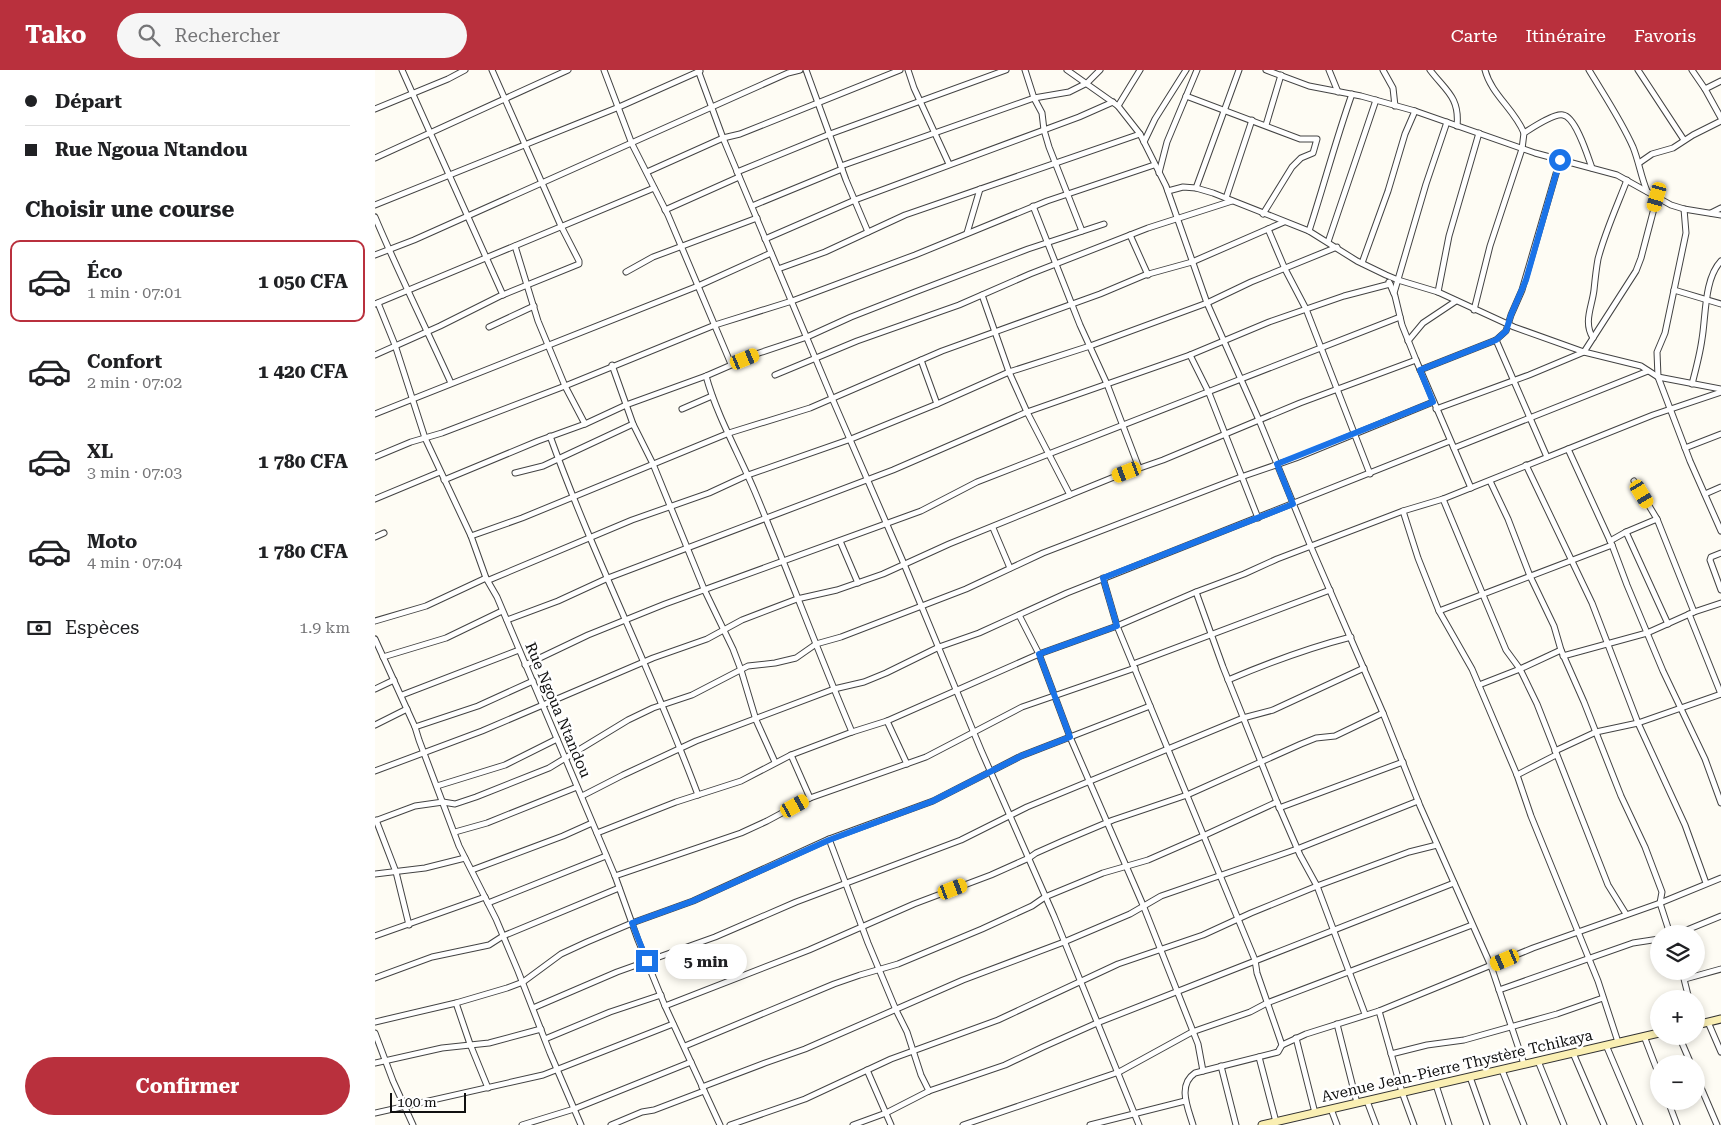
<!DOCTYPE html>
<html lang="fr">
<head>
<meta charset="utf-8">
<style>
	body { margin:0; font-family:"Roboto Serif",serif; background:#f6f6f6; color:#202124; height:100vh; display:flex; flex-direction:column; font-size:19px; white-space:nowrap }
	* { box-sizing:border-box; margin:0 }
	p { font-size:16px; color:#757577 }
	.icon { flex:none; width:28px; height:28px; fill:none; stroke:currentColor; stroke-width:2; stroke-linecap:round; stroke-linejoin:round }
	.map { position:relative; flex:1; overflow:hidden }
	.side { display:flex; flex-direction:column; background:#fff; width:375px }
	.side>* { flex:none }
	.banner { display:grid; align-content:center; height:110px; padding:0 25px; background:#fff }
	.controls { position:absolute; left:1275px; top:855px; display:grid; gap:10px }
	.controls a { display:grid; place-items:center; width:55px; height:55px; border-radius:50%; background:#fff; box-shadow:0 2px 8px #0003; font-size:25px }
	.scale { position:absolute; left:15px; bottom:12px; width:76px; box-sizing:border-box; padding-left:5px; border:2px solid #101010; border-top:0; font-size:14px; line-height:18px; white-space:nowrap; color:#101010; -webkit-text-stroke:4px #fff; paint-order:stroke }
	.end { position:absolute; width:22px; height:22px; margin:-11px; border:6px solid #1a73e8; background:#fff; box-shadow:0 0 0 2px #fff }
	.from { border-radius:50% }
	.bubble { position:absolute; height:35px; border-radius:18px; background:#fff; box-shadow:0 2px 8px #0003; font-size:16px; font-weight:700; line-height:35px; text-align:center }
	.car { position:absolute; width:15px; height:30px; margin:-15px -8px; border-radius:6px; box-shadow:0 0 4px 1px #0007; background:linear-gradient(#f5c518 24%,#345 0 40%,#f5c518 0 76%,#345 0 86%,#f5c518 0) }
	.banner b { display:flex; align-items:center; gap:18px; height:48px; font-size:19px }
	.banner b+b { border-top:1px solid #e0e0e0 }
	.banner i { width:12px; height:12px; background:#202124 }
	ul { padding:0; list-style:none }
	li { display:flex; align-items:center; gap:15px; height:82px; margin:0 10px 8px; padding:0 15px; border:2px solid transparent; border-radius:10px }
	li div { flex:1 }
	li b { display:block; font-size:19px }
	li em { font-style:normal; font-weight:700 }
	li.current { border-color:#b9303d }
	li>.icon { width:45px; height:45px; stroke-width:1.5 }
	h2 { padding:0 25px; font-size:22px; line-height:60px }
	.pay { display:flex; align-items:center; gap:12px; height:55px; padding:0 25px; font-size:19px }
	.pay p { margin-inline-start:auto }
	.action { display:flex; gap:10px; margin-top:auto; padding:10px 25px }
	.action a { flex:1; height:58px; border-radius:30px; background:#b9303d; color:#fff; font-size:20px; font-weight:700; line-height:58px; text-align:center }
	header { display:flex; align-items:center; gap:30px; box-sizing:border-box; height:70px; padding:0 25px; background:#b9303d; color:#fff }
	header strong { font-size:24px }
	nav { display:flex; gap:28px; margin-inline-start:auto; font-size:18px }
	.search { width:350px; height:45px; background:#f6f6f6; display:flex; align-items:center; gap:12px; box-sizing:border-box; padding:0 18px; border-radius:28px; color:#757577; font-size:19px }
	main { display:flex; flex:1; min-height:0 }
	.map>svg:first-child { display:block }
	.lines { fill:none; stroke-linecap:round; stroke-linejoin:round }
	.street-casing { stroke:#434343; stroke-width:7 }
	.secondary-casing { stroke:#323232; stroke-width:9 }
	.street { stroke:#fff; stroke-width:5 }
	.secondary { stroke:#faefb3; stroke-width:7 }
	.route { stroke:#1a73e8; stroke-width:6 }
	.labels { text-anchor:middle; stroke-width:5; stroke-linejoin:round; paint-order:stroke }
	.street-label { font-size:15px; fill:#101010; stroke:#fff }
</style>
</head>
<body>
<header>
<strong>Tako</strong>
<div class="search"><svg class="icon" aria-label="search" viewBox="0 0 24 24"><circle cx="10" cy="10" r="6"/><path d="M15 15l6 6"/></svg>Rechercher</div>
<nav><a>Carte</a><a>Itinéraire</a><a>Favoris</a></nav>
</header>
<main>
<section class="side">
<div class="banner">
<b><i class="from"></i>Départ</b>
<b><i></i>Rue Ngoua Ntandou</b>
</div>
<h2>Choisir une course</h2>
<ul>
<li class="current"><svg class="icon" aria-label="car" viewBox="0 0 24 24"><path d="M5 17H2v-5l4-1 3-4h7l3 4 3 1v5h-3M9 17h6M6 11h13"/><circle cx="7" cy="17" r="2"/><circle cx="17" cy="17" r="2"/></svg><div><b>Éco</b><p>1 min · 07:01</p></div><em>1 050 CFA</em></li>
<li><svg class="icon" aria-label="car" viewBox="0 0 24 24"><path d="M5 17H2v-5l4-1 3-4h7l3 4 3 1v5h-3M9 17h6M6 11h13"/><circle cx="7" cy="17" r="2"/><circle cx="17" cy="17" r="2"/></svg><div><b>Confort</b><p>2 min · 07:02</p></div><em>1 420 CFA</em></li>
<li><svg class="icon" aria-label="car" viewBox="0 0 24 24"><path d="M5 17H2v-5l4-1 3-4h7l3 4 3 1v5h-3M9 17h6M6 11h13"/><circle cx="7" cy="17" r="2"/><circle cx="17" cy="17" r="2"/></svg><div><b>XL</b><p>3 min · 07:03</p></div><em>1 780 CFA</em></li>
<li><svg class="icon" aria-label="car" viewBox="0 0 24 24"><path d="M5 17H2v-5l4-1 3-4h7l3 4 3 1v5h-3M9 17h6M6 11h13"/><circle cx="7" cy="17" r="2"/><circle cx="17" cy="17" r="2"/></svg><div><b>Moto</b><p>4 min · 07:04</p></div><em>1 780 CFA</em></li>
</ul>
<div class="pay"><svg class="icon" aria-label="cash" viewBox="0 0 24 24"><path d="M3 7h18v10H3z"/><circle cx="12" cy="12" r="2"/></svg>Espèces<p>1.9 km</p></div>
<div class="action"><a>Confirmer</a></div>
</section>
<div class="map">
<svg width="1346" height="1055" viewBox="0 0 1346 1055">
	<rect width="100%" height="100%" fill="#fefcf4"/>
	<g class="lines">
		<g class="street-casing">
			<g id="street">
				<path d="M27,0L128,225"/>
				<path d="M229,0L257,74L293,145L356,294"/>
				<path d="M323,0L348,68L457,328L529,494L606,680L679,846L764,1055"/>
				<path d="M431,0L471,110L493,162"/>
				<path d="M533,0L539,18L574,94"/>
				<path d="M650,0L659,28L667,43L669,60L674,77L707,161"/>
				<path d="M692,0L743,36L765,64L791,116L832,233L884,350L936,477L1008,643L1045,736L1116,896L1149,994"/>
				<path d="M891,0L934,16L986,26L1040,41L1160,83L1242,105L1296,135L1309,139L1346,145"/>
				<path d="M954,0L963,22"/>
				<path d="M1008,0L1018,18L1020,36"/>
				<path d="M1055,0C1070,20 1085,27 1082,56"/>
				<path d="M1110,0C1116,24 1140,40 1149,63"/>
				<path d="M1214,0C1229,25 1246,50 1258,77C1264,92 1266,107 1272,121"/>
				<path d="M1263,0L1309,70"/>
				<path d="M1317,0L1330,19L1346,48"/>
				<path d="M1330,19L1346,11"/>
				<path d="M811,26L925,69H942L938,83L926,88L917,97L888,144"/>
				<path d="M743,36L765,0"/>
				<path d="M0,39L73,9L90,0"/>
				<path d="M891,55L906,5"/>
				<path d="M769,72L780,49L811,0"/>
				<path d="M0,88L193,0"/>
				<path d="M1264,93L1277,84L1298,78L1318,65L1346,51"/>
				<path d="M466,96L659,28L694,22L712,13L725,0"/>
				<path d="M272,102L348,68L365,64L525,0"/>
				<path d="M362,102L455,64L631,0"/>
				<path d="M784,103L792,72L822,0"/>
				<path d="M821,118L864,0"/>
				<path d="M793,121L808,117L821,118L838,123L934,161L982,191L1011,205L1023,210L1063,222L1139,257L1209,282L1266,296L1283,307L1346,319"/>
				<path d="M851,128L877,50"/>
				<path d="M0,135L244,37L325,1"/>
				<path d="M377,136L467,99"/>
				<path d="M658,136L705,255L732,314L764,398"/>
				<path d="M1309,139L1311,163L1290,263L1282,282L1283,307L1315,391L1346,461"/>
				<path d="M290,140L364,107"/>
				<path d="M1336,143L1346,138"/>
				<path d="M0,147C24,204 51,258 76,313"/>
				<path d="M893,159L910,199L931,239L995,404"/>
				<path d="M934,161C949,115 961,69 977,24"/>
				<path d="M592,163L605,119"/>
				<path d="M755,165L773,205"/>
				<path d="M390,169L480,130L704,47L738,32"/>
				<path d="M953,172L1001,30"/>
				<path d="M140,176L163,251L190,316L210,354"/>
				<path d="M0,185L39,170L413,3L425,0"/>
				<path d="M987,193L1013,121L1030,64L1040,41"/>
				<path d="M403,199L450,182L530,145L765,64"/>
				<path d="M251,202L278,187L382,148"/>
				<path d="M1014,212L1020,226L1027,255L1041,290L1096,418"/>
				<path d="M1299,220L1346,234"/>
				<path d="M1063,222L1074,166L1104,63"/>
				<path d="M1019,223L1051,114L1072,52"/>
				<path d="M607,225L634,302L652,342L695,425"/>
				<path d="M3,233L20,275L50,368L96,466L111,508L122,527L240,806L263,870L290,936L345,1055"/>
				<path d="M0,234L279,118"/>
				<path d="M1099,240L1115,176L1147,79L1149,63C1157,58 1179,43 1188,45C1201,47 1213,87 1217,98"/>
				<path d="M114,257L159,236"/>
				<path d="M1218,268C1208,252 1217,237 1219,220C1220,210 1221,200 1223,189C1230,162 1242,136 1252,110"/>
				<path d="M1121,270L1172,387"/>
				<path d="M1033,271L1048,253L1081,231"/>
				<path d="M0,285L65,256L125,226L204,194V191L186,156L117,0"/>
				<path d="M815,285L834,323L883,448"/>
				<path d="M546,290L562,334"/>
				<path d="M237,295L258,354L278,394L329,519L358,579L366,600L381,650L400,692"/>
				<path d="M1045,300L1121,270L1131,261L1136,245L1147,220L1185,90"/>
				<path d="M400,305L482,271L584,235L655,204L773,158L857,131"/>
				<path d="M331,306C342,346 364,384 380,422C413,501 443,582 477,662"/>
				<path d="M1317,314C1321,299 1325,284 1327,269C1331,246 1329,209 1346,191"/>
				<path d="M307,339L337,326"/>
				<path d="M1061,339L1154,305L1209,282L1261,201L1266,188L1282,127"/>
				<path d="M0,344L323,216L396,183"/>
				<path d="M175,366C219,488 278,604 323,725"/>
				<path d="M1079,378L1273,301"/>
				<path d="M1310,378L1346,364"/>
				<path d="M1193,379L1237,475L1252,515L1288,601L1330,689L1346,733"/>
				<path d="M0,387L36,372L67,363L190,316L340,255L417,231L540,185L672,131L779,95"/>
				<path d="M1151,395L1217,533L1263,653L1310,755L1331,813"/>
				<path d="M140,403L168,396L258,354"/>
				<path d="M69,410L163,371L210,354L251,335L331,306L384,283L432,267L476,247L540,222L653,179L729,154"/>
				<path d="M1115,411L1133,449L1155,506L1179,556L1186,580L1209,632L1246,726L1270,777L1287,822L1285,833L1295,864"/>
				<path d="M1259,411L1282,449"/>
				<path d="M1330,424L1346,417"/>
				<path d="M0,429L65,402"/>
				<path d="M1068,429L1131,580L1145,599L1162,634L1233,815L1251,844"/>
				<path d="M1028,441L1043,488L1064,541L1097,599L1142,705L1156,746L1223,911L1243,972"/>
				<path d="M618,458L635,498"/>
				<path d="M1251,462L1293,554"/>
				<path d="M96,466L147,448L354,363L435,338L567,281L725,224L770,205L817,192L909,152"/>
				<path d="M0,467L9,463"/>
				<path d="M465,471L483,513"/>
				<path d="M1235,471L1251,462L1282,449L1319,542"/>
				<path d="M1346,483L1336,487L1335,490L1346,520"/>
				<path d="M728,508L742,556L880,890L882,903L907,975"/>
				<path d="M114,510L257,450L334,423L373,405L476,369L562,334L634,302L715,276L832,233L876,212L962,177"/>
				<path d="M821,522L848,597L902,732L925,785L942,816L990,944"/>
				<path d="M1064,541L1237,475"/>
				<path d="M1314,544L1346,624"/>
				<path d="M644,545L664,584L695,667L768,835L823,974L828,1001"/>
				<path d="M132,550L183,531L233,508L518,400L652,342L815,285L894,252L969,226L1015,214"/>
				<path d="M0,551L51,536L111,508"/>
				<path d="M0,569L40,657L44,670L84,776L121,849L143,901L175,983L206,1055"/>
				<path d="M1188,586L1272,563L1319,542L1346,533"/>
				<path d="M8,587L71,568L127,541"/>
				<path d="M758,594L955,520"/>
				<path d="M150,595L213,565L290,534L546,441L602,412L1025,247"/>
				<path d="M853,610C893,593 933,578 976,567"/>
				<path d="M1104,615L1145,599L1186,580"/>
				<path d="M0,619L19,610"/>
				<path d="M27,625L144,580"/>
				<path d="M512,651L532,694"/>
				<path d="M0,655L32,639"/>
				<path d="M40,657L103,636L158,611"/>
				<path d="M1180,681L1221,662L1263,653L1346,624"/>
				<path d="M416,685L435,728"/>
				<path d="M0,701L107,661L278,588L332,569L367,550L422,529L462,520L508,504L574,474L739,407L788,390L925,333L1041,290"/>
				<path d="M1142,705L1181,685"/>
				<path d="M62,716L130,695L182,669"/>
				<path d="M207,726L248,705L321,671L459,619L489,612L511,603L564,577L604,563L692,523L1075,371"/>
				<path d="M904,738L1028,692"/>
				<path d="M1,750L21,802L34,855"/>
				<path d="M0,751L40,736L68,732L80,734L101,727L174,698L253,650L278,638L317,625L373,596L400,593L421,588L441,574L466,567L591,519L668,483L866,407L921,388L1058,332"/>
				<path d="M80,762L112,753L202,717"/>
				<path d="M222,763L301,732L366,711L416,685L477,662L512,651L664,584L742,556L821,522L869,504L902,489L1028,441L1068,429L1278,345L1346,322"/>
				<path d="M454,769L493,873L521,940L532,962L546,1005L554,1021"/>
				<path d="M97,800L188,766L217,753"/>
				<path d="M0,804L50,798L90,788"/>
				<path d="M240,806L366,763L392,751L435,728L551,687L647,637L760,598"/>
				<path d="M113,833L231,786"/>
				<path d="M1302,864L1346,846"/>
				<path d="M0,866L110,827"/>
				<path d="M1307,901L1314,929"/>
				<path d="M0,908L57,887L114,875L128,866L244,818"/>
				<path d="M1310,909L1346,899"/>
				<path d="M1124,920L1258,873L1284,869"/>
				<path d="M81,933L95,974L113,1018"/>
				<path d="M290,936L434,880L539,834L616,805L654,788L661,783L688,771L738,750L812,725L926,674L941,668L960,666L1008,643"/>
				<path d="M158,938L242,902L340,867L421,832L586,770L652,737L868,648L898,640L989,598"/>
				<path d="M1004,941L1027,1022L1039,1055"/>
				<path d="M0,952L81,933L132,918L148,912L186,884L212,872L257,853L318,831L454,769L558,731L646,686L775,636"/>
				<path d="M1333,952L1346,982"/>
				<path d="M962,954L982,1033"/>
				<path d="M0,963L18,1011L38,1055"/>
				<path d="M1269,966L1284,1005"/>
				<path d="M1304,966L1316,994"/>
				<path d="M921,968L940,1043"/>
				<path d="M170,969L235,942L286,925"/>
				<path d="M1231,975L1265,1055"/>
				<path d="M310,976L459,914L485,905L523,894L607,859L657,836L670,827L704,813L728,803L773,790L828,766L902,732"/>
				<path d="M1198,983L1229,1055"/>
				<path d="M1016,984L1052,975L1089,970L1182,944L1228,928"/>
				<path d="M884,987L901,1052"/>
				<path d="M1163,991L1189,1055"/>
				<path d="M0,993L67,978L114,973L166,959"/>
				<path d="M846,996L861,1055"/>
				<path d="M492,1000L516,1055"/>
				<path d="M1127,1000L1149,1055"/>
				<path d="M1321,1006L1342,1055"/>
				<path d="M1095,1007L1112,1055"/>
				<path d="M1061,1015L1074,1055"/>
				<path d="M327,1017L390,993L430,979L588,910L689,872L755,844L786,826L922,779L1043,731"/>
				<path d="M992,1031L1001,1055"/>
				<path d="M1293,1031L1302,1055"/>
				<path d="M956,1039L962,1055"/>
				<path d="M0,1043L168,1005L298,954"/>
				<path d="M147,1055L199,1039L316,992"/>
				<path d="M236,1055L267,1042L279,1040L329,1021"/>
				<path d="M355,1055L430,1029L516,989L623,950L743,894L828,865L876,843L942,816L1034,782L1062,775"/>
				<path d="M478,1055L511,1043L554,1021L630,995L668,977L722,953L1079,813"/>
				<path d="M588,1055L744,1002L817,962L875,942L892,933L1097,855"/>
				<path d="M715,1055L810,1031"/>
				<path d="M818,1055C813,1038 802,1015 820,1003L903,982L907,975L931,964L1004,941L1158,878L1285,833L1346,808"/>
			</g>
		</g>
		<g class="secondary-casing">
			<g id="secondary">
				<path d="M1321,955L1346,949"/>
				<path d="M887,1055L1284,963"/>
			</g>
		</g>
		<use href="#street" class="street"/>
		<use href="#secondary" class="secondary"/>
	</g>
	<g class="lines">
		<path class="route" d="M272,891L257,853L318,831L454,770L558,731L646,686L695,667L664,584L742,556L728,508L918,434L902,394L1058,332L1045,300L1121,270L1131,261L1136,245L1151,210L1185,90"/>
	</g>
	<g class="labels">
		<g class="street-label">
			<text transform="translate(183 640) rotate(67)" y="5">Rue Ngoua Ntandou</text>
			<text transform="translate(1082 996) rotate(-13)" y="5">Avenue Jean-Pierre Thystère Tchikaya</text>
		</g>
	</g>
</svg>
<div class="controls">
<a><svg class="icon" aria-label="layers" viewBox="0 0 24 24"><path d="M12 4l9 5-9 5-9-5zM3 14l9 5 9-5"/></svg></a>
<a>+</a>
<a>−</a>
</div>
<div class="scale">100 m</div>
<i class="end from" style="left:1185px;top:90px"></i>
<i class="end" style="left:272px;top:891px"></i>
<div class="bubble" style="left:290px;top:874px;width:82px">5 min</div>
<i class="car" style="left:1282px;top:127px;rotate:196deg"></i>
<i class="car" style="left:370px;top:289px;rotate:68deg"></i>
<i class="car" style="left:752px;top:402px;rotate:249deg"></i>
<i class="car" style="left:1267px;top:424px;rotate:149deg"></i>
<i class="car" style="left:420px;top:736px;rotate:61deg"></i>
<i class="car" style="left:578px;top:819px;rotate:69deg"></i>
<i class="car" style="left:1130px;top:890px;rotate:247deg"></i>
</div>
</main>
</body>
</html>
